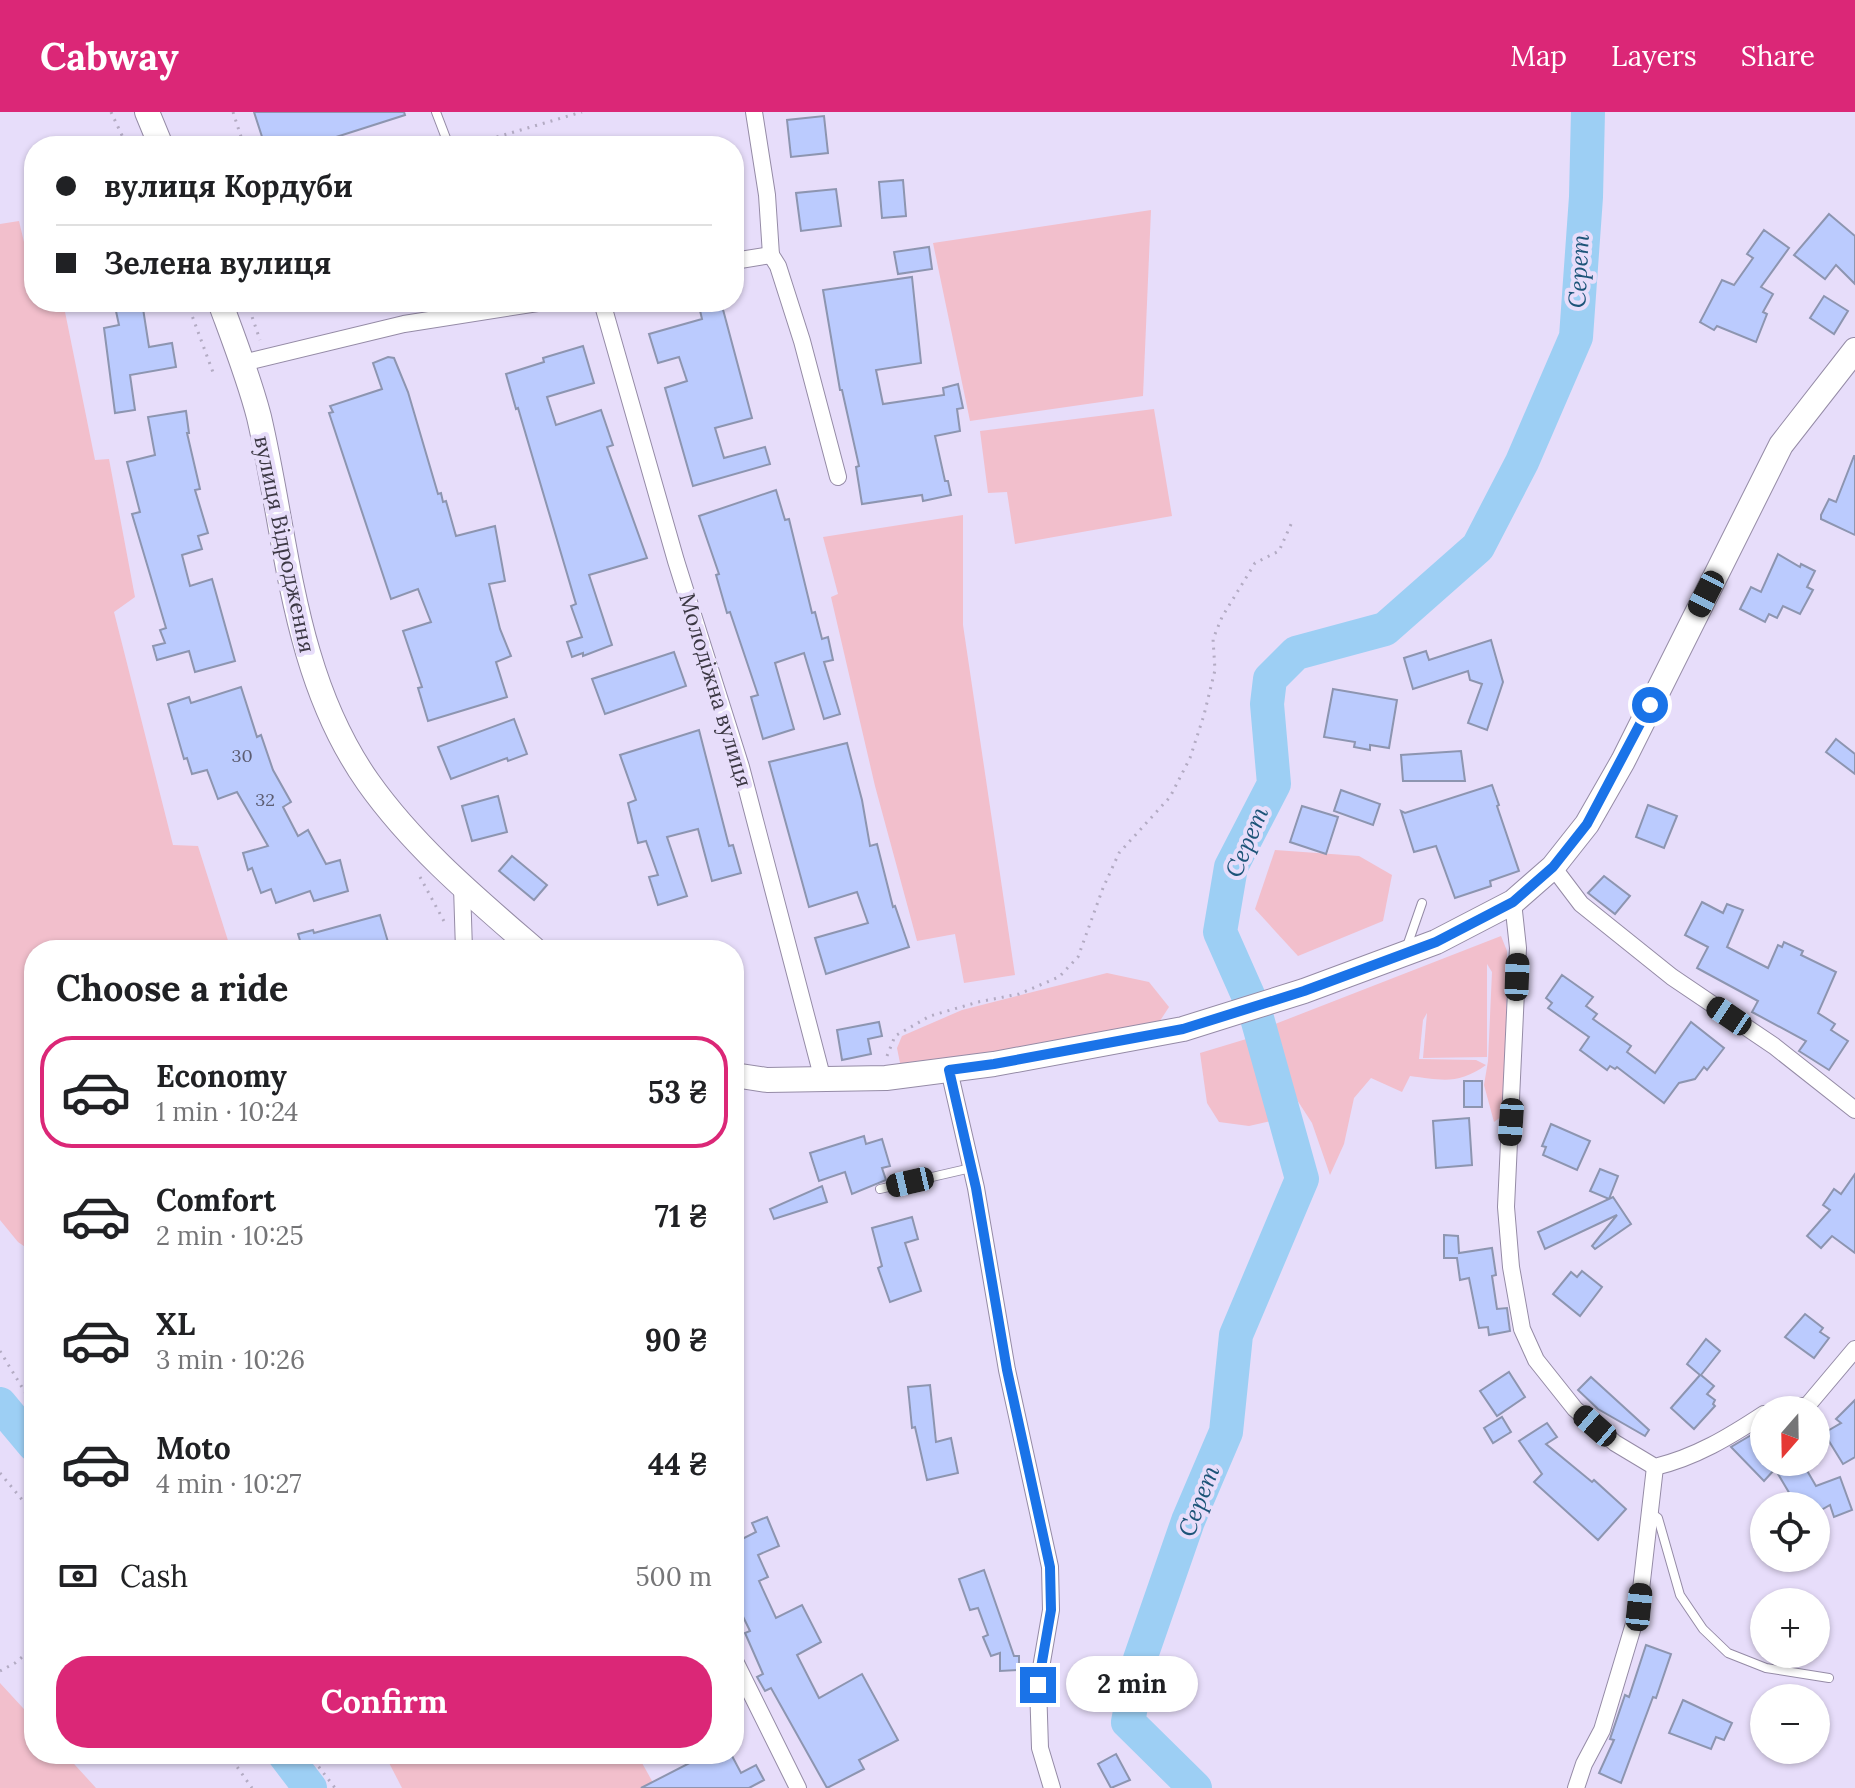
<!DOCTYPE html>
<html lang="en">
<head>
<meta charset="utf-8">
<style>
	body { margin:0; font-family:Lora,serif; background:#f2f2f2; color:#202124; height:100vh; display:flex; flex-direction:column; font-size:30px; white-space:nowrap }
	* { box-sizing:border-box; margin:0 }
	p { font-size:26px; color:#757577 }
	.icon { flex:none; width:44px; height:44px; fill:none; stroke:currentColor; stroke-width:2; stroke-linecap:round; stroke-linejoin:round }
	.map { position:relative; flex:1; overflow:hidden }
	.drawer { position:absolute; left:24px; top:828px; width:720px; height:824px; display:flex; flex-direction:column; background:#fff; border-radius:32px; box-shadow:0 2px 6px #0004 }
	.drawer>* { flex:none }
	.guide { position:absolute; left:24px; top:24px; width:720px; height:176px; border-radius:32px; box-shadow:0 2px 6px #0004; display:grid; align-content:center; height:176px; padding:0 32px; background:#fff }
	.needle { width:52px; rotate:200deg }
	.fabs { position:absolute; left:1750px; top:1284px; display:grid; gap:16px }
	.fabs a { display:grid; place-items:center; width:80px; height:80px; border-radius:50%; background:#fff; box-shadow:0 2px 6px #0004; font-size:40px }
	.end { position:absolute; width:36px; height:36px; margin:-18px; border:10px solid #1a73e8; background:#fff; box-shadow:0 0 0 4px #fff }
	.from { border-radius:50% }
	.bubble { position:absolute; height:56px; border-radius:28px; background:#fff; box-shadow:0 2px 6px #0004; font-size:26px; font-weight:700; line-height:56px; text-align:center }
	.car { position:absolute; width:24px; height:48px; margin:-24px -12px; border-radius:10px; box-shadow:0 0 6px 2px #0007; background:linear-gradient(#222 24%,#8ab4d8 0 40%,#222 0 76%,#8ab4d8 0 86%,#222 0) }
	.guide b { display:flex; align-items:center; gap:28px; height:76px; font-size:30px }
	.guide b+b { border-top:2px solid #e0e0e0 }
	.guide i { width:20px; height:20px; background:#202124 }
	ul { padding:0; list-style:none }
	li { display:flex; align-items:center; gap:24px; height:112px; margin:0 16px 12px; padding:0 16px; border:4px solid transparent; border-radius:32px }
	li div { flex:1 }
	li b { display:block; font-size:30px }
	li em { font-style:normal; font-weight:700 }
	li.current { border-color:#db2777 }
	li>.icon { width:72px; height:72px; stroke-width:1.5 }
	h2 { padding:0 32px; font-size:36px; line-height:96px }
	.pay { display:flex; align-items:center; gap:20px; height:88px; padding:0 32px; font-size:30px }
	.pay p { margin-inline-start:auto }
	.cta { display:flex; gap:16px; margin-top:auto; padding:16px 32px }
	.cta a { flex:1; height:92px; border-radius:32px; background:#db2777; color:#fff; font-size:32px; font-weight:700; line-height:92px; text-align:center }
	header { display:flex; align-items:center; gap:48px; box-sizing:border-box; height:112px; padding:0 40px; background:#db2777; color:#fff }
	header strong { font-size:38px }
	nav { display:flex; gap:44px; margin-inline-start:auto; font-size:28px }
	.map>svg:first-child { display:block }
	.green { fill:#f2bfcc }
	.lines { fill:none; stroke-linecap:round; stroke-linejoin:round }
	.river { stroke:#9dcff4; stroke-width:34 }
	.building { fill:#bbcbfe; stroke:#8d95b0; stroke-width:2 }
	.lane-casing { stroke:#958ba6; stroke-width:10 }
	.street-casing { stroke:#958ba6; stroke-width:18 }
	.secondary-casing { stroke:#958ba6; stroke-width:26 }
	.path { stroke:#b3abc3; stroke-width:3; stroke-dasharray:2 6; stroke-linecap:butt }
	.lane { stroke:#fff; stroke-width:8 }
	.street { stroke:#fff; stroke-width:16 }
	.secondary { stroke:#fff; stroke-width:24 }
	.route { stroke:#1a73e8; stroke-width:10 }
	.labels { text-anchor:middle; stroke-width:8; stroke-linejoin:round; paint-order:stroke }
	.number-label { font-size:18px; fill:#5c5d72 }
	.street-label { font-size:22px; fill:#3c3844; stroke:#e7ddfa }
	.water-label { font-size:24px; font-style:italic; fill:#1c5478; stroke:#e7ddfa }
</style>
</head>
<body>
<header>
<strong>Cabway</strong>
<nav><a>Map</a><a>Layers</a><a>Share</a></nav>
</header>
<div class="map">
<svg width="1855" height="1676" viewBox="0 0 1855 1676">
	<rect width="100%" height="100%" fill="#e7ddfa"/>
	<g class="green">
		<path d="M1151,98L1143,284L970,309L933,131Z"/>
		<path d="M19,109L34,172V190H63L95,348L109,347L135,485L114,500L173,733L198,734L231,838H34V1141L18,1130L0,1108V112Z"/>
		<path d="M1154,297L1172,404L1015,432L1007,380L988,381L980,319Z"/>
		<path d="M963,403V513L1015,863L964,871L955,822L917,829L875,674L831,485L838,482L823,425Z"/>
		<path d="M1275,738L1359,744L1392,763L1383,809L1298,844L1255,797Z"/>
		<path d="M1501,824L1507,839L1505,1002L1494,1010L1484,973L1488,949L1492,860L1487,852V945L1423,946L1427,901L1423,908L1419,947L1476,948L1486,953C1458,973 1442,968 1410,964L1402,980L1371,966L1354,986L1344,1032L1330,1063L1312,1011L1290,977L1274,939L1270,914Z"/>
		<path d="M1107,861L1149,870L1169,895L1156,915L922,966L900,951L897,936L902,924L962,898Z"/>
		<path d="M1253,925L1268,961L1271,1009L1249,1014L1219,1010L1207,991L1200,941Z"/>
		<path d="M0,1571L34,1608V1642H65L96,1676H0Z"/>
		<path d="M391,1642H637L656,1676H402L386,1645Z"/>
	</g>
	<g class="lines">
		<g class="river">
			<path d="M0,1292L34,1333"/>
			<path d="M284,1642L310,1676"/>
			<path d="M1195,1676L1128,1610L1140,1547L1188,1409L1226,1320L1236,1223L1302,1067L1255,899L1220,820L1231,755L1274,672L1267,592L1270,567L1296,541L1385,517L1478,435L1522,350L1576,225L1586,85L1588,0"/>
		</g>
	</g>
	<g class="building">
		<path d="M254,0H404L405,3L308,34H265Z"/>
		<path d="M824,4L828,41L791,45L787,8Z"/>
		<path d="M903,68L906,104L882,106L879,70Z"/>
		<path d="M836,77L841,114L801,119L796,81Z"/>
		<path d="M1829,102L1855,124V172L1836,153L1825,167L1794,143Z"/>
		<path d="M1764,118L1789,136L1761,175L1773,182L1763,200L1767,202L1756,230L1717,214L1714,218L1700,210L1722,168L1734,173L1753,146L1747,142Z"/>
		<path d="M929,135L932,157L898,162L894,140Z"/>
		<path d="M912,165L921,251L876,258L883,292L944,283L943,276L958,272L963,296L957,297L960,319L935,324L945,369H948L951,383L923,389L922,383L862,392L856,355L859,354L842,278H840L823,178Z"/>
		<path d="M1824,184L1848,199L1834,222L1810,206Z"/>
		<path d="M114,190H142L149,235L172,231L176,255L130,263L135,298L115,301L104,216L119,213Z"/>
		<path d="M698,190H721L752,306L715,316L724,346L765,335L770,352L693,374L665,276L687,269L679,245L658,251L649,222L702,207Z"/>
		<path d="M583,234L594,271L547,285L556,313L601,298L613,333L607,335L647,446L589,463L612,533L583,544V541L572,545L567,530L582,525L571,494L576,492L518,296L516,297L506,262L544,250L543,246Z"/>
		<path d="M388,245L394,246L408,280L438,382L441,381L443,390L446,389L456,424L495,414L505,469L489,472L500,517L511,544L496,550L507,585L428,609L418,576L422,575L403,519L431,510L418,477L391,487L329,301L333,300L330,294L382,277L373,251Z"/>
		<path d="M186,299L189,321H187L200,377L195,378L208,421L198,424L202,437L182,443L190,474L212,467L235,549L195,560L189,539L157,548L153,534L165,531L160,518L166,516L132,402L140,400L127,350L155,343L148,305Z"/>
		<path d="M1854,344H1855V423L1821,407V403L1829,387L1836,390Z"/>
		<path d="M776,378L785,408L789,407L812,501L815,500L822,527L828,525L833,548L824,550L840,602L824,607L804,541L775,551L794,617L763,627L751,585L758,583L730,500L727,501L716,463L719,462L699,404Z"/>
		<path d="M1778,442L1800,455L1801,452L1815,459L1807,475L1813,478L1800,502L1783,494L1777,506L1769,502L1765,510L1740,497L1751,475L1761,480Z"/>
		<path d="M1491,528L1503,570L1487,618L1468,611L1482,572L1470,568L1468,559L1413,577L1404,546L1426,539L1429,548Z"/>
		<path d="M674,540L686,574L605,602L592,567Z"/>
		<path d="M241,575L257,625L261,623L273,658L291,690L283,695L298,724L308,718L326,752L340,748L348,779L314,789L310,779L276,791L271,777L261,781L252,756L248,758L243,741L268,734L237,680L218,687L207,658L192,662L187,646L184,647L168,592L189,585L191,591Z"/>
		<path d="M1333,577L1397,588L1389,636L1370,633V638L1354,635L1355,630L1324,625Z"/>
		<path d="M514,607L527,642L508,649L507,646L451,667L438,635Z"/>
		<path d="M699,618L729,734L733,733L741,761L712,769L698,717L667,725L687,784L658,793L649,765L658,763L646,729L638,731L628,691L636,688L620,643Z"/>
		<path d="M1836,627L1855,642V662L1826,640Z"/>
		<path d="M847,631L862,688L870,734L877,732L893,795L895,794L909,835L826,862L815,826L868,811L857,780L809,795L769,650Z"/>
		<path d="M1461,639L1465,669H1403L1401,643Z"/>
		<path d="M1492,673L1499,693L1497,694L1519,759L1490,769L1491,774L1455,786L1436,734L1414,740L1401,699L1405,701Z"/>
		<path d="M1341,678L1380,692L1373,713L1334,699Z"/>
		<path d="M498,684L507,720L472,729L462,694Z"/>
		<path d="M1648,693L1677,704L1664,736L1636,725Z"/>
		<path d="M1302,694L1338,705L1326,742L1290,730Z"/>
		<path d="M512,744L547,773L534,788L499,759Z"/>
		<path d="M1604,764L1630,784L1615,802L1588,781Z"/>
		<path d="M1702,790L1723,801L1727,792L1743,798L1727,835L1768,856L1778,833L1782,835L1784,830L1803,839L1801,843L1836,860L1818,901L1835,912L1831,918L1848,929L1829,958L1799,939L1806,929L1752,900L1758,889L1697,856L1708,835L1685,823Z"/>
		<path d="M380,803L388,830L361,838H303L298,822L313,818L314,821Z"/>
		<path d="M1562,863L1593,885L1586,894L1597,902L1593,907L1631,934L1627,940L1655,961L1691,910L1724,936L1707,958L1704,955L1695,967L1679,971L1664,991L1617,955L1615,957L1610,954L1607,958L1580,938L1589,925L1548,896L1552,891L1546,886Z"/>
		<path d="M879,910L882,924L868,927L871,942L842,948L837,918Z"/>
		<rect x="1464" y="969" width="18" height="26"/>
		<path d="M1469,1006L1472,1053L1436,1056L1433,1009Z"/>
		<path d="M1551,1012L1590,1029L1577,1058L1543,1043L1546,1035L1542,1034Z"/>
		<path d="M864,1024L866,1032L882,1027L890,1054L882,1056L886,1068L852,1082L845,1060L819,1069L810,1041Z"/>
		<path d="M1600,1057L1618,1064L1609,1087L1590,1079Z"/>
		<path d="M1855,1062V1141L1832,1124L1821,1136L1807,1124L1830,1098L1823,1093L1834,1077L1841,1082Z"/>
		<path d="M822,1074L827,1090L774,1107L770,1097Z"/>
		<path d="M1613,1085L1631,1112L1595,1137L1592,1134L1617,1103L1545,1137L1538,1120Z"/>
		<path d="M912,1105L918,1127L905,1131L921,1179L890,1190L878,1156L882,1154L872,1116Z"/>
		<path d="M1444,1123L1458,1124L1459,1141L1492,1136L1496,1163L1492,1164L1497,1197L1507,1196L1510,1219L1489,1223L1488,1215L1479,1216L1469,1166L1460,1168L1457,1146H1444Z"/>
		<path d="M1582,1159L1602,1175L1580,1204L1553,1182L1571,1160L1577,1165Z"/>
		<path d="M1805,1202L1823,1216L1820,1220L1829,1226L1814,1246L1785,1225Z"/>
		<path d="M1706,1227L1720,1239L1701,1263L1714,1274L1707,1282L1715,1288L1713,1292L1715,1294L1694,1317L1671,1296L1700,1263L1687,1252Z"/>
		<path d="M1509,1260L1525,1285L1497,1304L1480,1279Z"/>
		<path d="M1591,1265L1649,1318L1645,1324L1598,1297L1578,1278Z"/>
		<path d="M930,1273L936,1330L951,1326L958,1361L927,1368L915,1315L912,1316L908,1275Z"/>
		<path d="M1855,1288V1345L1843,1352L1824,1321L1841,1311L1836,1307Z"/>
		<path d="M1502,1305L1511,1320L1493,1331L1484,1316Z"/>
		<path d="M1547,1311L1557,1325L1546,1332L1592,1370L1594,1368L1626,1397L1598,1428L1534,1370L1542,1362L1519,1329Z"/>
		<path d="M1753,1322L1764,1337V1350H1802L1816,1374L1840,1365L1852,1398L1834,1405L1830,1393L1816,1401V1394H1797L1775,1357L1764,1369L1731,1335Z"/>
		<path d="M767,1405L779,1434L758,1443L768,1465L759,1469L776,1506L802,1493L821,1530L797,1543L819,1586L862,1562L898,1628L859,1648L864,1657L827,1676L771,1576L765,1579L757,1565L763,1562L745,1521L750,1519L734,1486V1431L756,1420L752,1411Z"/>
		<path d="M984,1458L1014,1544H1019V1558L1000,1559V1541L991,1544L983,1525L988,1523L978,1496L970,1498L959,1467Z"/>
		<path d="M1646,1533L1671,1542L1656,1586L1653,1585L1621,1671L1599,1661L1614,1628L1610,1627L1625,1583L1629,1585Z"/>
		<path d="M1683,1588L1732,1611L1724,1628L1716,1625L1711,1637L1669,1621Z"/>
		<path d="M707,1642H731L741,1661L756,1653L764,1668L749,1676H641Z"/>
		<path d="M1116,1642L1130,1668L1111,1676L1098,1652Z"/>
	</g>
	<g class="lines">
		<g class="lane-casing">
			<g id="lane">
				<path d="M436,0L449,34"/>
				<path d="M1406,837L1422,791"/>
				<path d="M880,1077L971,1056"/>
				<path d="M1650,1400L1658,1406L1680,1483L1703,1517L1728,1541L1766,1556L1829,1566"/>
			</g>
		</g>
		<g class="street-casing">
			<g id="street">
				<path d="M754,0L767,83L771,143"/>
				<path d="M771,143L778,154L802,229L838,365"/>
				<path d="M734,149L771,143"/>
				<path d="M602,190L676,449L741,655L823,968"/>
				<path d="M243,251L404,212L544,190"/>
				<path d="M1553,755L1581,792L1672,865L1774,934L1855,998"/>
				<path d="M462,775L464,838"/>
				<path d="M1513,790L1518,836L1506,1095L1511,1155L1522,1217L1536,1248L1575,1297L1615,1331L1655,1355C1696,1345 1729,1325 1764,1302"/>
				<path d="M949,958L976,1076L1007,1258L1050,1455L1051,1498L1038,1573L1040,1636L1052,1676"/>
				<path d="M1776,1298L1791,1294H1807L1855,1237"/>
				<path d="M734,1547L798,1676"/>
				<path d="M1576,1676L1584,1652L1602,1618L1639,1495L1655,1355"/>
			</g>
		</g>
		<g class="secondary-casing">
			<g id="secondary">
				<path d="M147,0L161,34"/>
				<path d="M220,190C234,228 249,266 259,305C288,429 292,562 368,670C414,735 475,786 535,838"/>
				<path d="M734,963L767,968L886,966L994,952L1183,917L1304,879L1436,830L1513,790L1553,755L1587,712L1623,649L1781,333L1855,238"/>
			</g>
		</g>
		<g class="path">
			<path d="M111,0L127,34"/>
			<path d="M233,0L244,34"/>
			<path d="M466,34L582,0"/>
			<path d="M187,190L214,263"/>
			<path d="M247,190L260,228"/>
			<path d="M420,765L445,811"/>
			<path d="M887,944L895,924L930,904L978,890L1019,882L1059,865L1078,845L1103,776L1119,741L1170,685L1190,646L1204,603L1215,558L1213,527L1222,505L1255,451L1279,439L1292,410"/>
			<path d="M0,1239L34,1295"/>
			<path d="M0,1361L34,1402"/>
			<path d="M0,1559L15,1551L34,1535"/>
			<path d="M228,1642L252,1676"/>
			<path d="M309,1642L335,1676"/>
		</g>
		<use href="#lane" class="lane"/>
		<use href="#street" class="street"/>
		<use href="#secondary" class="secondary"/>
	</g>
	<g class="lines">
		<path class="route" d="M1038,1573L1051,1498L1050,1455L1007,1258L976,1076L949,958L994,952L1183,917L1304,879L1436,830L1513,790L1553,755L1587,712L1650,593"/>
	</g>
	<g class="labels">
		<g class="number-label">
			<text x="242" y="650">30</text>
			<text x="265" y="694">32</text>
		</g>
		<g class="street-label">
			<text transform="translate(285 432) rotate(78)" y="8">вулиця Відродження</text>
			<text transform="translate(716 578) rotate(73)" y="8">Молодіжна вулиця</text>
		</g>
		<g class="water-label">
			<text transform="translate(1579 159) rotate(-87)" y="8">Серет</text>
			<text transform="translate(1247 730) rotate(-67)" y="8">Серет</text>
			<text transform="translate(1199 1389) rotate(-69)" y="8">Серет</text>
		</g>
	</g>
</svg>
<div class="fabs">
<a><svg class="needle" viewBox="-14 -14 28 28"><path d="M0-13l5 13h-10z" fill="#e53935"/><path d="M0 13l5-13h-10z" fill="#757577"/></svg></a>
<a><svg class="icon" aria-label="locate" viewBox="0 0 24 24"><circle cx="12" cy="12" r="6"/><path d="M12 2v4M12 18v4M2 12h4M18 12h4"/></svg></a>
<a>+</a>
<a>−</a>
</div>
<i class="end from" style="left:1650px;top:593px"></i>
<i class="end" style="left:1038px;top:1573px"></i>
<div class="bubble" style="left:1066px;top:1544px;width:132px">2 min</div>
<i class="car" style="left:1706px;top:482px;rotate:207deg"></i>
<i class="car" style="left:1517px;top:865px;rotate:2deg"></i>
<i class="car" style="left:1729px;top:904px;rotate:304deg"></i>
<i class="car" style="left:1511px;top:1010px;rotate:184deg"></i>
<i class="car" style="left:910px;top:1070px;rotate:257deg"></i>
<i class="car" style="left:1595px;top:1314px;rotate:311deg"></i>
<i class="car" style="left:1639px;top:1495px;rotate:6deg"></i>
<div class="guide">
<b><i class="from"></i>вулиця Кордуби</b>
<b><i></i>Зелена вулиця</b>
</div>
<section class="drawer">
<h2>Choose a ride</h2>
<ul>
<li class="current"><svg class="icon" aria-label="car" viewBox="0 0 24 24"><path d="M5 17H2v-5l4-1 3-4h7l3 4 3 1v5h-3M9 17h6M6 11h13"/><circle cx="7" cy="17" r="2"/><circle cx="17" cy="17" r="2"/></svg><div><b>Economy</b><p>1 min · 10:24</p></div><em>53 ₴</em></li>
<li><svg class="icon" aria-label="car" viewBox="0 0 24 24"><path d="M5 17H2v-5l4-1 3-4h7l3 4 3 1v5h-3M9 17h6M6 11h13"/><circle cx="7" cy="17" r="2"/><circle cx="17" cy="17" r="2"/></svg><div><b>Comfort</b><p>2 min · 10:25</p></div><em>71 ₴</em></li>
<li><svg class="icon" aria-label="car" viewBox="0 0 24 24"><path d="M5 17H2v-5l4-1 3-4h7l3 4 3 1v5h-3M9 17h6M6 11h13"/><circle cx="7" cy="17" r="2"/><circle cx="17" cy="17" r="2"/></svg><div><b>XL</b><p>3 min · 10:26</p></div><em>90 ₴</em></li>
<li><svg class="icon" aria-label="car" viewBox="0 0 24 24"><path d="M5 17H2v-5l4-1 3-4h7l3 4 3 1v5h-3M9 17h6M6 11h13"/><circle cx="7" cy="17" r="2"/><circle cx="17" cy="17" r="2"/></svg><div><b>Moto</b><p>4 min · 10:27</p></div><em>44 ₴</em></li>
</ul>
<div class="pay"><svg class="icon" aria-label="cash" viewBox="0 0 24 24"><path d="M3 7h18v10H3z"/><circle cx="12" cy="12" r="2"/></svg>Cash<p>500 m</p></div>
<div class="cta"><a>Confirm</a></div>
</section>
</div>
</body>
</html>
